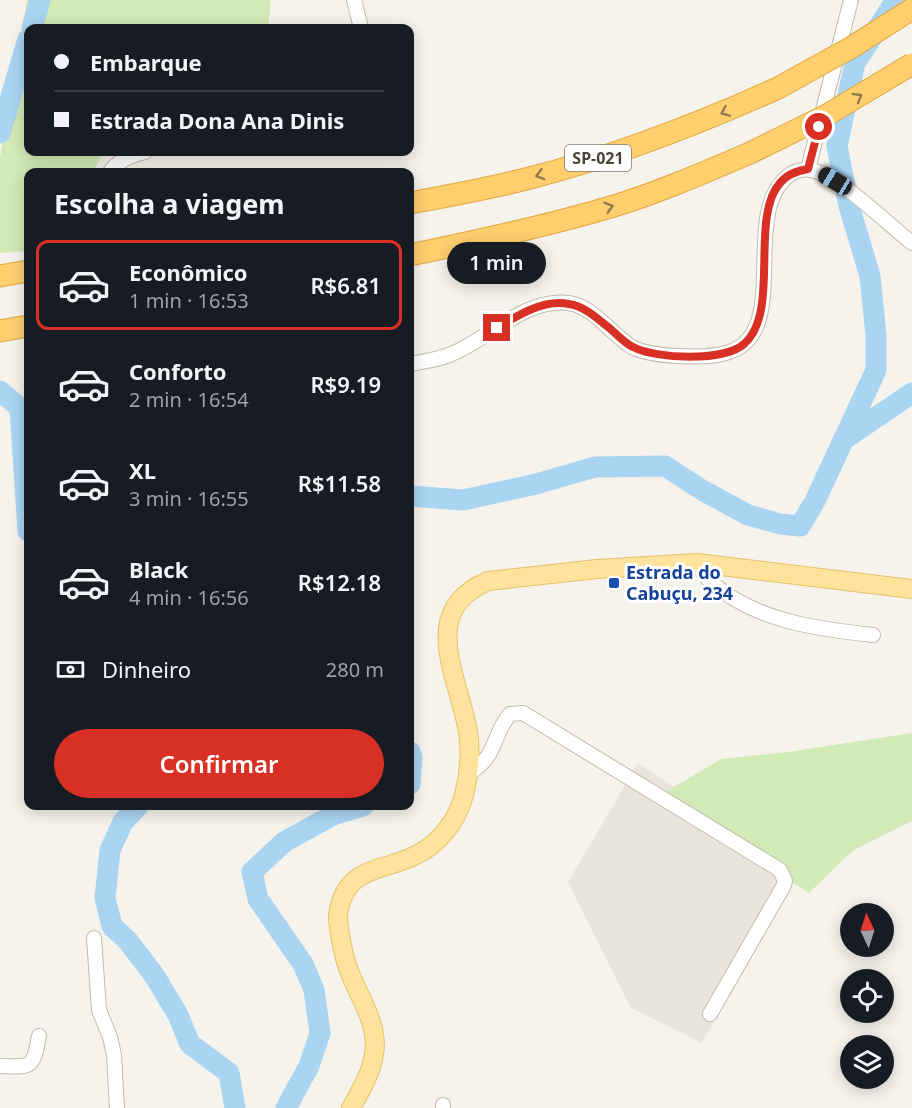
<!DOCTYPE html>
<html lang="pt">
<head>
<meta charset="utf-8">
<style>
	body { margin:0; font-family:"Noto Sans",sans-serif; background:#242831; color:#f1f3f6; height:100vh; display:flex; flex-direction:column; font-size:22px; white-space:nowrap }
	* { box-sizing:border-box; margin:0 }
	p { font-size:20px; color:#9ea1a6 }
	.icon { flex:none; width:33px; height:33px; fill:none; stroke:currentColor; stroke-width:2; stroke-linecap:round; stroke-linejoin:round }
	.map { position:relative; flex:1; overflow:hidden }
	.sheet { position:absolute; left:24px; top:168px; width:390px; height:642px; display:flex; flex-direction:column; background:#171b24; border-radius:12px; box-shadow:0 3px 15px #0003 }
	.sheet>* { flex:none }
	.hud { position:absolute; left:24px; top:24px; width:390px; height:132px; border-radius:12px; box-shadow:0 3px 15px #0003; display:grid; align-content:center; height:132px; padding:0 30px; background:#171b24 }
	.needle { width:39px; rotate:356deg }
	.buttons { position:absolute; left:840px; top:903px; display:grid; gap:12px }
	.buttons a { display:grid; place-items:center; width:54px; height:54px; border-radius:50%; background:#171b24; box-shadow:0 3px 15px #0003; font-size:30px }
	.end { position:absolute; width:27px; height:27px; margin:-14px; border:8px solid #d93025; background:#fff; box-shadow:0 0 0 3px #fff }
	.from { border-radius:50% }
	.bubble { position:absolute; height:42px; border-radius:21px; background:#171b24; box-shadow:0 3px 15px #0003; font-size:20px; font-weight:600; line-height:42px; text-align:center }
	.car { position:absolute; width:18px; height:36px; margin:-18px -9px; border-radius:8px; box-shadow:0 0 4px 2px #0007; background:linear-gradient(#222 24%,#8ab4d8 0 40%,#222 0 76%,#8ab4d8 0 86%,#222 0) }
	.hud b { display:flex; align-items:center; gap:21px; height:57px; font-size:22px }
	.hud b+b { border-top:2px solid #363941 }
	.hud i { width:15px; height:15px; background:#f1f3f6 }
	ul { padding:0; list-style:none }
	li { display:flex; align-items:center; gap:18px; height:90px; margin:0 12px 9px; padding:0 18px; border:3px solid transparent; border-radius:12px }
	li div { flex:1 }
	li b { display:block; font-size:22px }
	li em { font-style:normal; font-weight:600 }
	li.active { border-color:#d93025 }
	li>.icon { width:54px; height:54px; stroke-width:1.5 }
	h2 { padding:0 30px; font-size:27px; line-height:72px }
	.pay { display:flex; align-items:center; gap:15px; height:66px; padding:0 30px; font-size:22px }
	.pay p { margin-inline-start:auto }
	.cta { display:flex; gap:12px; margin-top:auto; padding:12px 30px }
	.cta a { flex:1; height:69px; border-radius:36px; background:#d93025; color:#fff; font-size:24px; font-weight:600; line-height:69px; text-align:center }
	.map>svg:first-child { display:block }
	.residential { fill:#eae5da }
	.green { fill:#d2eab5 }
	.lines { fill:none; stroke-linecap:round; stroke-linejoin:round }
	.river { stroke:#a9d4f2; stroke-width:21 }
	.minor-casing { stroke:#c2bbae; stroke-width:16 }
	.major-casing { stroke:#e6c16a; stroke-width:20 }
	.highway-casing { stroke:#e0a43c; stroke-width:23 }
	.minor { stroke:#fff; stroke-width:14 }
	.major { stroke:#ffe39c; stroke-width:18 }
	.highway { stroke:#ffcf6e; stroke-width:21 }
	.highway-bridge-casing { stroke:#e0a43c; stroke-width:23; stroke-linecap:butt }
	.highway-bridge { stroke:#ffcf6e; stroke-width:21 }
	.oneway { stroke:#937c4e }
	.route { stroke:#d93025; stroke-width:8 }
	.transit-dot { fill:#1a4fb4; stroke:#fff; stroke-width:2 }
	.labels { text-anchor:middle; stroke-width:6; stroke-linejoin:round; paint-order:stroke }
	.shield { fill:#fff; stroke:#817c74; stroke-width:1.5 }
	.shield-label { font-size:16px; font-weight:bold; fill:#4b4439 }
	.transit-label { font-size:18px; font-weight:bold; fill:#164399; stroke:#fff; text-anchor:start }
</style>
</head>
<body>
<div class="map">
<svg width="912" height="1108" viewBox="0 0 912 1108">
	<rect width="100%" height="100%" fill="#f6f3ec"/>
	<path class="residential" d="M638,763L801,871L702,1043L631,1008L568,882Z"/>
	<g class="green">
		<path d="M27,0H271L268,28H28V152H103L94,172H28V251L0,253V158Z"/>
		<path d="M912,733V821L852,851L809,893L662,794L721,759L788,752Z"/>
	</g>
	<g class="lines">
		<g class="river">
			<path d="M32,28L40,0"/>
			<path d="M0,133L28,39"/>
			<path d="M0,391L20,408L28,531"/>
			<path d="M843,440L912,393"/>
			<path d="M410,496L463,500L536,484L595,467L665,466L702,490L748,515L780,524L800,526L815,501L876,370V335L870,276L849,206L837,146L855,63L896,0"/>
			<path d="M410,752L412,757L410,784"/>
			<path d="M138,806L123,822L110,850L105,898L112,926L128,941L154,975L178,1015L190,1044L229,1073L235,1108"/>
			<path d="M286,1108L309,1066L320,1033L314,990L303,964L258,899L252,872L284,842L333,815L363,806"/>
		</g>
		<g class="minor-casing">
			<g id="minor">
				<path d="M354,0L361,28"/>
				<path d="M808,169L851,0"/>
				<path d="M110,172C117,161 133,155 145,152"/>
				<path d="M410,364C426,361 443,359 458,351C492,335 527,298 569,303C594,307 611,334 632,347C650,357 705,359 726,353C794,336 739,214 788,176C797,169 808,168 818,172C844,181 889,225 912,243"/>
				<path d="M697,563C701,569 705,577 711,582C755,621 817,629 873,635"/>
				<path d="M467,775C500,754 490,738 510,714L523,713L780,870L785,881L783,887L710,1014"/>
				<path d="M94,938L99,1010L110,1037L114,1055L117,1108"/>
				<path d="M0,1066C32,1067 33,1069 39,1036"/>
				<path d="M443,1108V1105"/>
			</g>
		</g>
		<g class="major-casing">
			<path id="major" d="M351,1108C361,1090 371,1074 374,1054C379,1025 360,999 350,973C344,960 342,947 340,934C339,928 338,921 338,916C344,864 386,872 418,854C441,842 457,820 464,795C469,775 471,751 468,732C459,677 417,611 488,581L597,569L697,563L912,589"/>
		</g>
		<g class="highway-casing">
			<g id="highway">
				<path d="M410,203C448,196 487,189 526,179C613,157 696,125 778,88"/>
				<path d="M410,255C478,241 547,226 614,206C660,192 705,172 750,153"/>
				<path d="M0,276L28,271"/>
				<path d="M0,331L28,326"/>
			</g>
		</g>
		<use href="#minor" class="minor"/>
		<use href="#major" class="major"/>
		<use href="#highway" class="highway"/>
		<g class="highway-bridge-casing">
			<g id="highway-bridge">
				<path d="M778,88L852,47L912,9"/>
				<path d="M750,153L825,116L912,64"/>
			</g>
		</g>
		<use href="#highway-bridge" class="highway-bridge"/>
	</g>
	<defs><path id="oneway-chevron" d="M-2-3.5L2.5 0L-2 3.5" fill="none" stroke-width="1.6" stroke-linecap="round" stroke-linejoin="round" transform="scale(1.5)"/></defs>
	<g class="oneway">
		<use href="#oneway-chevron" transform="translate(858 97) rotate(-30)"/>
		<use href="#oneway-chevron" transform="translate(725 112) rotate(156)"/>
		<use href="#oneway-chevron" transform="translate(540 175) rotate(164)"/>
		<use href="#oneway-chevron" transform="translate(609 207) rotate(-16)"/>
	</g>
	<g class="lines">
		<path class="route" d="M497,328C518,315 544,299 569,304C584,306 597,318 608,327C616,333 624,343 633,347C656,359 724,362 744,344C781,312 749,218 780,183C787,174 797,171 808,169L819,127"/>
	</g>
	<rect class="transit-dot" x="608" y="577" width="12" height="12" rx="3"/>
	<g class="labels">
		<rect class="shield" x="565" y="145" width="66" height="26" rx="4.5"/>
		<g class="shield-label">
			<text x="598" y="164">SP-021</text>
		</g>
		<g class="transit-label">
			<text x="626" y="579">Estrada do<tspan x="626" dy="21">Cabuçu, 234</tspan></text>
		</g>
	</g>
</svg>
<div class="buttons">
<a><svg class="needle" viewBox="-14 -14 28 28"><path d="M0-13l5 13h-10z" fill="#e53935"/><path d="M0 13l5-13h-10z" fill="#9ea1a6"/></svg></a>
<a><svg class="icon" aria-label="locate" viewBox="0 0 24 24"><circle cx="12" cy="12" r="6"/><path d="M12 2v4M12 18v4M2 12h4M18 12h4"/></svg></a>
<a><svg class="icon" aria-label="layers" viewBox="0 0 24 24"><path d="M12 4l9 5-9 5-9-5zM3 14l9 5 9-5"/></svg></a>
</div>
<i class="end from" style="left:819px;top:127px"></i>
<i class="end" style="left:497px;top:328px"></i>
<div class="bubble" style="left:447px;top:242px;width:99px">1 min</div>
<i class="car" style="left:835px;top:181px;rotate:301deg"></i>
<div class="hud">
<b><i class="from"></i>Embarque</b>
<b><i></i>Estrada Dona Ana Dinis</b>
</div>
<section class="sheet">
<h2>Escolha a viagem</h2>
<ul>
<li class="active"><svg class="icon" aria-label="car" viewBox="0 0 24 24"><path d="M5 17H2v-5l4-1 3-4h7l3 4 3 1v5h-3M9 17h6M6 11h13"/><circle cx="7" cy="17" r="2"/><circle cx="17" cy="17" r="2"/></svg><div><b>Econômico</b><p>1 min · 16:53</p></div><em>R$6.81</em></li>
<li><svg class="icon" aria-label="car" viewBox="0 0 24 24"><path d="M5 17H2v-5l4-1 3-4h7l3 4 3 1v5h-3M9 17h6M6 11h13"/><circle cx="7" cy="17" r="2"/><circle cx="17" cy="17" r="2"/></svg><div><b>Conforto</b><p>2 min · 16:54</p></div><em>R$9.19</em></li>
<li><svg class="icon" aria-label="car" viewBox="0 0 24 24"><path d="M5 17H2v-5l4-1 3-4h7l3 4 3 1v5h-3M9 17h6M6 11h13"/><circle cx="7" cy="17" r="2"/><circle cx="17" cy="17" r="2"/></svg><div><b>XL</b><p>3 min · 16:55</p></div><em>R$11.58</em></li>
<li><svg class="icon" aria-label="car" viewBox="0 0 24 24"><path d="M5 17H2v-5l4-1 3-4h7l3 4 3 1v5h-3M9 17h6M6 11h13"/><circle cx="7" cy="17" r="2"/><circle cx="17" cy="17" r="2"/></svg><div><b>Black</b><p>4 min · 16:56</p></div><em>R$12.18</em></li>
</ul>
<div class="pay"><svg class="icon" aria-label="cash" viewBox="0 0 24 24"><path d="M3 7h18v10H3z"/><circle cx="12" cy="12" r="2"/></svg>Dinheiro<p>280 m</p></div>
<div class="cta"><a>Confirmar</a></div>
</section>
</div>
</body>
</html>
